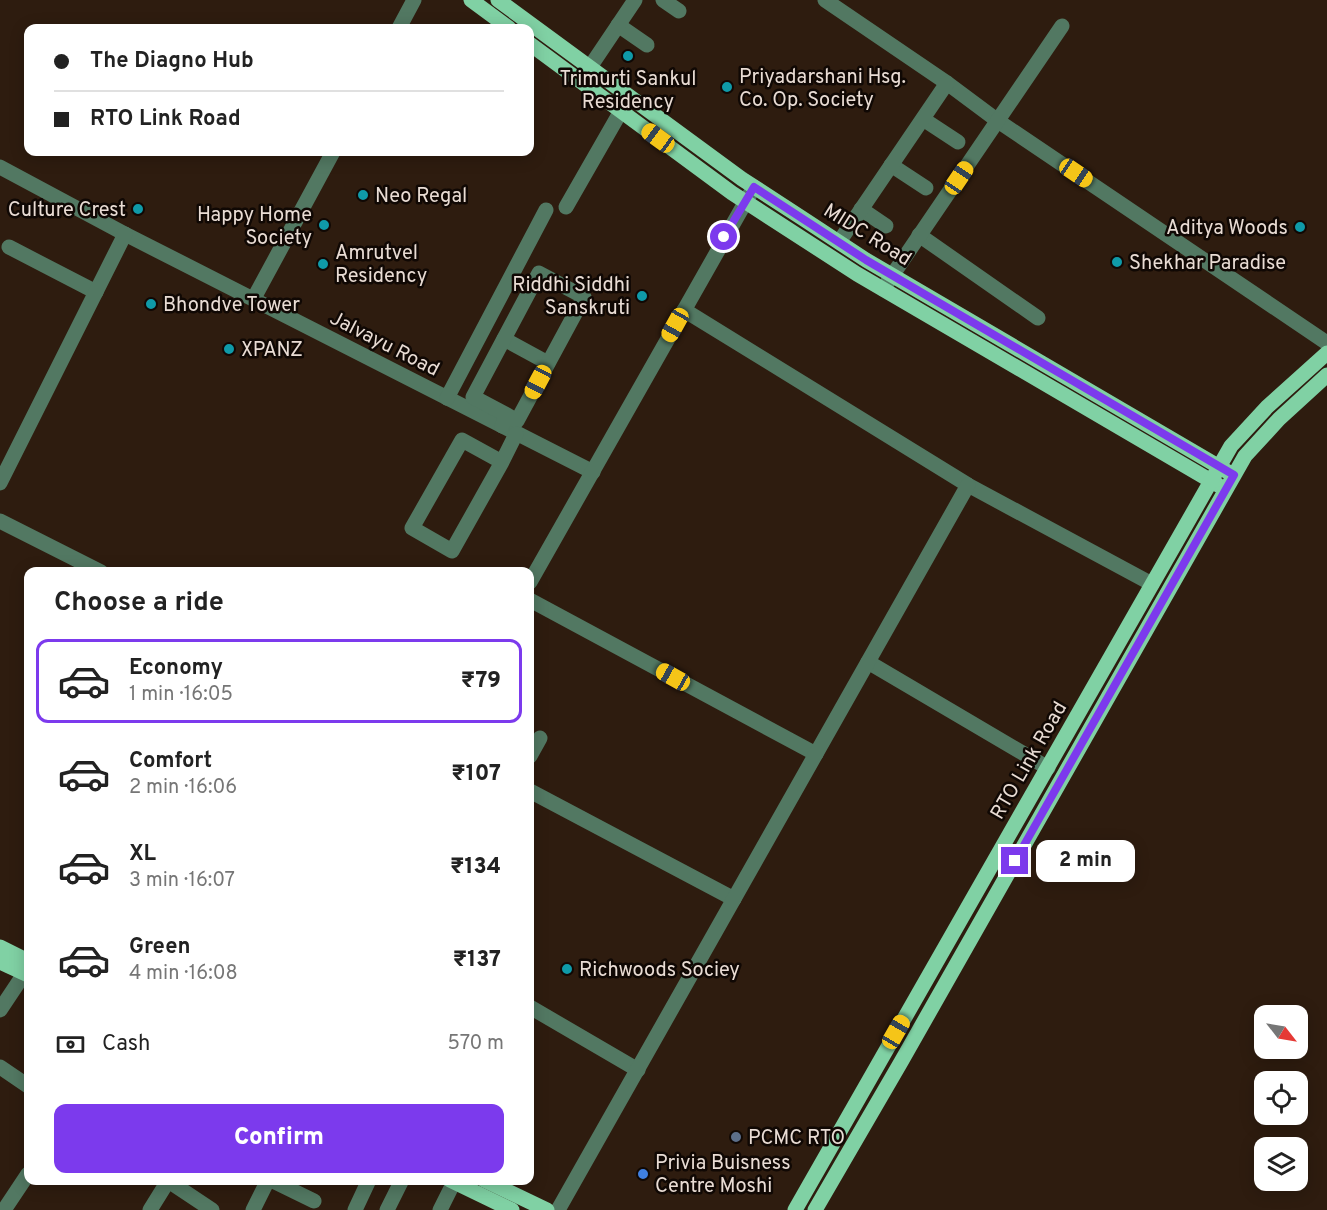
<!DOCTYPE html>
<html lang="en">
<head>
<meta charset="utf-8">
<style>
	body { margin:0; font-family:Overpass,sans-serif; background:#f2f2f2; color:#222; height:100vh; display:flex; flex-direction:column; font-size:22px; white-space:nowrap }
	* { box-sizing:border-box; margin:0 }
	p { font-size:20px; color:#767676 }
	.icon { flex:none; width:33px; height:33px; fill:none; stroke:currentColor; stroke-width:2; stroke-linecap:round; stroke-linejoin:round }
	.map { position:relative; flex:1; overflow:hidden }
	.drawer { position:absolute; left:24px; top:567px; width:510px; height:618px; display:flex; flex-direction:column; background:#fff; border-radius:12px; box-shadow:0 3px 15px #0003 }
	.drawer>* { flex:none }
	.guide { position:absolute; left:24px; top:24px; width:510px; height:132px; border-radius:12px; box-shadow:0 3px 15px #0003; display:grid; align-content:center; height:132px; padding:0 30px; background:#fff }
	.needle { width:39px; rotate:121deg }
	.buttons { position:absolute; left:1254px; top:1005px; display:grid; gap:12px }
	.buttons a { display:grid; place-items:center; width:54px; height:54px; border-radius:12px; background:#fff; box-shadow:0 3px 15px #0003; font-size:30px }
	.end { position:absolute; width:27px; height:27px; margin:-14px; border:8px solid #7c3aed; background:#fff; box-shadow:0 0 0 3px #fff }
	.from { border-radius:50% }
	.bubble { position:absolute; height:42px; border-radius:12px; background:#fff; box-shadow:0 3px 15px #0003; font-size:20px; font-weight:800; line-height:42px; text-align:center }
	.car { position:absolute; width:18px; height:36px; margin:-18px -9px; border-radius:8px; box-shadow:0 0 4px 2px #0007; background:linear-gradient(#f5c518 24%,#345 0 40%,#f5c518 0 76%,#345 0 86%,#f5c518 0) }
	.guide b { display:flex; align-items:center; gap:21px; height:57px; font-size:22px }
	.guide b+b { border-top:2px solid #e0e0e0 }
	.guide i { width:15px; height:15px; background:#222 }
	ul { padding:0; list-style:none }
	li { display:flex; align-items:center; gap:18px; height:84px; margin:0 12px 9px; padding:0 18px; border:3px solid transparent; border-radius:12px }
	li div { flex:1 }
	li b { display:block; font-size:22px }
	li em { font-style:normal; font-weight:800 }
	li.current { border-color:#7c3aed }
	li>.icon { width:54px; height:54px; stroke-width:1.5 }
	h2 { padding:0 30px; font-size:27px; line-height:72px }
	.pay { display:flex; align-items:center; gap:15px; height:66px; padding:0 30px; font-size:22px }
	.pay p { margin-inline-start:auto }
	.cta { display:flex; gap:12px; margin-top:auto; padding:12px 30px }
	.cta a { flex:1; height:69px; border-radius:12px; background:#7c3aed; color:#fff; font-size:24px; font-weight:800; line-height:69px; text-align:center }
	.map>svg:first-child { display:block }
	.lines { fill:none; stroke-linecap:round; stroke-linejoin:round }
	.minor { stroke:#527862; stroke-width:15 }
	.major { stroke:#80d1a4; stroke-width:15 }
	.route { stroke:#7c3aed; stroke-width:8 }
	.culture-dot { fill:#0f9aa8; stroke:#100804; stroke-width:2 }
	.service-dot { fill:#5c6f8a; stroke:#100804; stroke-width:2 }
	.shop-dot { fill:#3f7fe0; stroke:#100804; stroke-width:2 }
	.labels { text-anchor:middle; stroke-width:5; stroke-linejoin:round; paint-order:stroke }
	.poi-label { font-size:20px; fill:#e9dcd4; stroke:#100804; text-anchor:start }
	.street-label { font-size:20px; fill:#e9dcd4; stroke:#100804 }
</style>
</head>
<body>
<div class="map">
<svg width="1327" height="1210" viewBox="0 0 1327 1210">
	<rect width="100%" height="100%" fill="#2e1c0f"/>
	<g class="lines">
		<g class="minor">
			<path d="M663,0L679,11"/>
			<path d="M825,0L947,83L998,121L1327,343"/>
			<path d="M618,25L647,45"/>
			<path d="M399,28L414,0"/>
			<path d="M590,67L635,0"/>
			<path d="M923,119L958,142"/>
			<path d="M891,165L926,188"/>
			<path d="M0,167L125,234L593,472"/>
			<path d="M566,207L621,111"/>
			<path d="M861,209L886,226"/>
			<path d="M919,235L1038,318"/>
			<path d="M839,242L947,83"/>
			<path d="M9,247L96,292"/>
			<path d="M883,289L1062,26"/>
			<path d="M254,298L333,152"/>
			<path d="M684,310L968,485L1152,584"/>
			<path d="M504,339L548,363"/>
			<path d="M447,398L546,210"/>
			<path d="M502,426L507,415L473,397L539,273L584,297L517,421L507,415"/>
			<path d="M502,462L452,551L412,528L462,440L502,462L516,434"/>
			<path d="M0,483L125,234"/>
			<path d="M0,521L101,572"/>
			<path d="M530,582L754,187"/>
			<path d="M530,600L816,754"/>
			<path d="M868,662L1048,768"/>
			<path d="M530,756L540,738"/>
			<path d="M530,791L734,899"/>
			<path d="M530,1007L638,1070"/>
			<path d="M0,1010L28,968"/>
			<path d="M0,1067L28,1086"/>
			<path d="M167,1180L212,1210"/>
			<path d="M271,1180L314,1201"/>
			<path d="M4,1210L28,1174"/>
			<path d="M150,1210L168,1181"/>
			<path d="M253,1210L268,1180"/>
			<path d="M355,1210L369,1180"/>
			<path d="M387,1210L402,1180"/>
			<path d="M440,1210L454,1182"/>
			<path d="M558,1210L968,485"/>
		</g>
		<g class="major">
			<path d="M471,0L509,28"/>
			<path d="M498,0L742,179L802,218L866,260L1228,472"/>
			<path d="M530,44L732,193L857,274L1218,485"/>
			<path d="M0,947L28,961"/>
			<path d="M0,962L28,975"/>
			<path d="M450,1180L512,1210"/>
			<path d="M484,1180L547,1210"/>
			<path d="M795,1210L1231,446L1267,407L1327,353"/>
			<path d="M815,1210L901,1062L1245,456L1279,419L1327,375"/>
		</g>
	</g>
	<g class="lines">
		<path class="route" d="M724,237L754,187L866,260L1234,475L1015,861"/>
	</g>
	<g class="culture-dot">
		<circle cx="628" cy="56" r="6"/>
		<circle cx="727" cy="87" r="6"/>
		<circle cx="363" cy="195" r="6"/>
		<circle cx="138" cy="209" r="6"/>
		<circle cx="324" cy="225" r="6"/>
		<circle cx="1300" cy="227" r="6"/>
		<circle cx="1117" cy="262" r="6"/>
		<circle cx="323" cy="264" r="6"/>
		<circle cx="642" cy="296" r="6"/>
		<circle cx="151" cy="304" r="6"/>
		<circle cx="229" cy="349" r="6"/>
		<circle cx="567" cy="969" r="6"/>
	</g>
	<circle class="service-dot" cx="736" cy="1137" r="6"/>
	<circle class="shop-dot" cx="643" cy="1174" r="6"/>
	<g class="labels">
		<g class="poi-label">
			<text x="739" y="83">Priyadarshani Hsg.<tspan x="739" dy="23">Co. Op. Society</tspan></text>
			<text x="628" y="85" text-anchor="middle">Trimurti Sankul<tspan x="628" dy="23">Residency</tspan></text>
			<text x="375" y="202">Neo Regal</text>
			<text x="126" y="216" text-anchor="end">Culture Crest</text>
			<text x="312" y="221" text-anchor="end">Happy Home<tspan x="312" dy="23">Society</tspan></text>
			<text x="1288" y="234" text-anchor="end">Aditya Woods</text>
			<text x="335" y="259">Amrutvel<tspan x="335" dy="23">Residency</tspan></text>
			<text x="1129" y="269">Shekhar Paradise</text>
			<text x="630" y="291" text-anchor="end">Riddhi Siddhi<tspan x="630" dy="23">Sanskruti</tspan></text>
			<text x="163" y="311">Bhondve Tower</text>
			<text x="241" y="356">XPANZ</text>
			<text x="579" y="976">Richwoods Sociey</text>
			<text x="748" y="1144">PCMC RTO</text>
			<text x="655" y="1169">Privia Buisness<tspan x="655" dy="23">Centre Moshi</tspan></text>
		</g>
		<g class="street-label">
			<text transform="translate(868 234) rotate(32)" y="7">MIDC Road</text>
			<text transform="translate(385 343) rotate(27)" y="7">Jalvayu Road</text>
			<text transform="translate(1028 760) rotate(-60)" y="7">RTO Link Road</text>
		</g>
	</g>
</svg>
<div class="buttons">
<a><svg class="needle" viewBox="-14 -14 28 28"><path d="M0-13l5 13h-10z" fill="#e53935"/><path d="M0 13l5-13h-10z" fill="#767676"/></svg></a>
<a><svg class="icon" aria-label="locate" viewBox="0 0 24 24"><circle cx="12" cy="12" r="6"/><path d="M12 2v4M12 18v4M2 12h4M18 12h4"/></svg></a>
<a><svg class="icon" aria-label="layers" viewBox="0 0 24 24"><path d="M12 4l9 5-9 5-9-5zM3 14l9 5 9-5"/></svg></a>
</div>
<i class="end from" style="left:724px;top:237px"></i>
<i class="end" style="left:1015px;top:861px"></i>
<div class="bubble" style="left:1036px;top:840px;width:99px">2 min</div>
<i class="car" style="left:658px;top:138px;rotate:306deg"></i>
<i class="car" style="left:1076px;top:173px;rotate:124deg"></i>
<i class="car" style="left:959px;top:178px;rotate:34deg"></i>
<i class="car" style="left:675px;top:325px;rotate:209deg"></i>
<i class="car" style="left:538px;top:382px;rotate:208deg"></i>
<i class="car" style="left:673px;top:677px;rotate:299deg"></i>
<i class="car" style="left:896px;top:1032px;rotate:30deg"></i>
<div class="guide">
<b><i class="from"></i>The Diagno Hub</b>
<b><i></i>RTO Link Road</b>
</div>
<section class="drawer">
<h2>Choose a ride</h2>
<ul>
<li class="current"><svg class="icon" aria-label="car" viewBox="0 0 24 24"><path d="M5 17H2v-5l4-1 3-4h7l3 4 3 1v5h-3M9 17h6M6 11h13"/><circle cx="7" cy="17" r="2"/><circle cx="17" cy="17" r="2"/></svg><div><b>Economy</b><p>1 min · 16:05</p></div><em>₹79</em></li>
<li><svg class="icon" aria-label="car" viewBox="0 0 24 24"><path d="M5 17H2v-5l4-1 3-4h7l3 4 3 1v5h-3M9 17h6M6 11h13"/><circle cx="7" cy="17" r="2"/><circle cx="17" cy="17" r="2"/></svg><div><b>Comfort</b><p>2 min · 16:06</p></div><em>₹107</em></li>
<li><svg class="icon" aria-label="car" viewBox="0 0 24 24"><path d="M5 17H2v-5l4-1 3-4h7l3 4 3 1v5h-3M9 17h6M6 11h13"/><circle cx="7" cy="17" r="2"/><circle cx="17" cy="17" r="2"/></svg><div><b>XL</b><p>3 min · 16:07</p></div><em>₹134</em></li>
<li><svg class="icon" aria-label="car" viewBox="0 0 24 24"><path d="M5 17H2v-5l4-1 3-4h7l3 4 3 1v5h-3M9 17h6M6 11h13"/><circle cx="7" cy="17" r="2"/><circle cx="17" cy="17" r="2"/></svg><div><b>Green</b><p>4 min · 16:08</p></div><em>₹137</em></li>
</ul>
<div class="pay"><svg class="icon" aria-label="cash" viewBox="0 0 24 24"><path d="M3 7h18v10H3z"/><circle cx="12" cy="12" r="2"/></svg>Cash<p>570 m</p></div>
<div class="cta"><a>Confirm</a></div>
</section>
</div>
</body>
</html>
